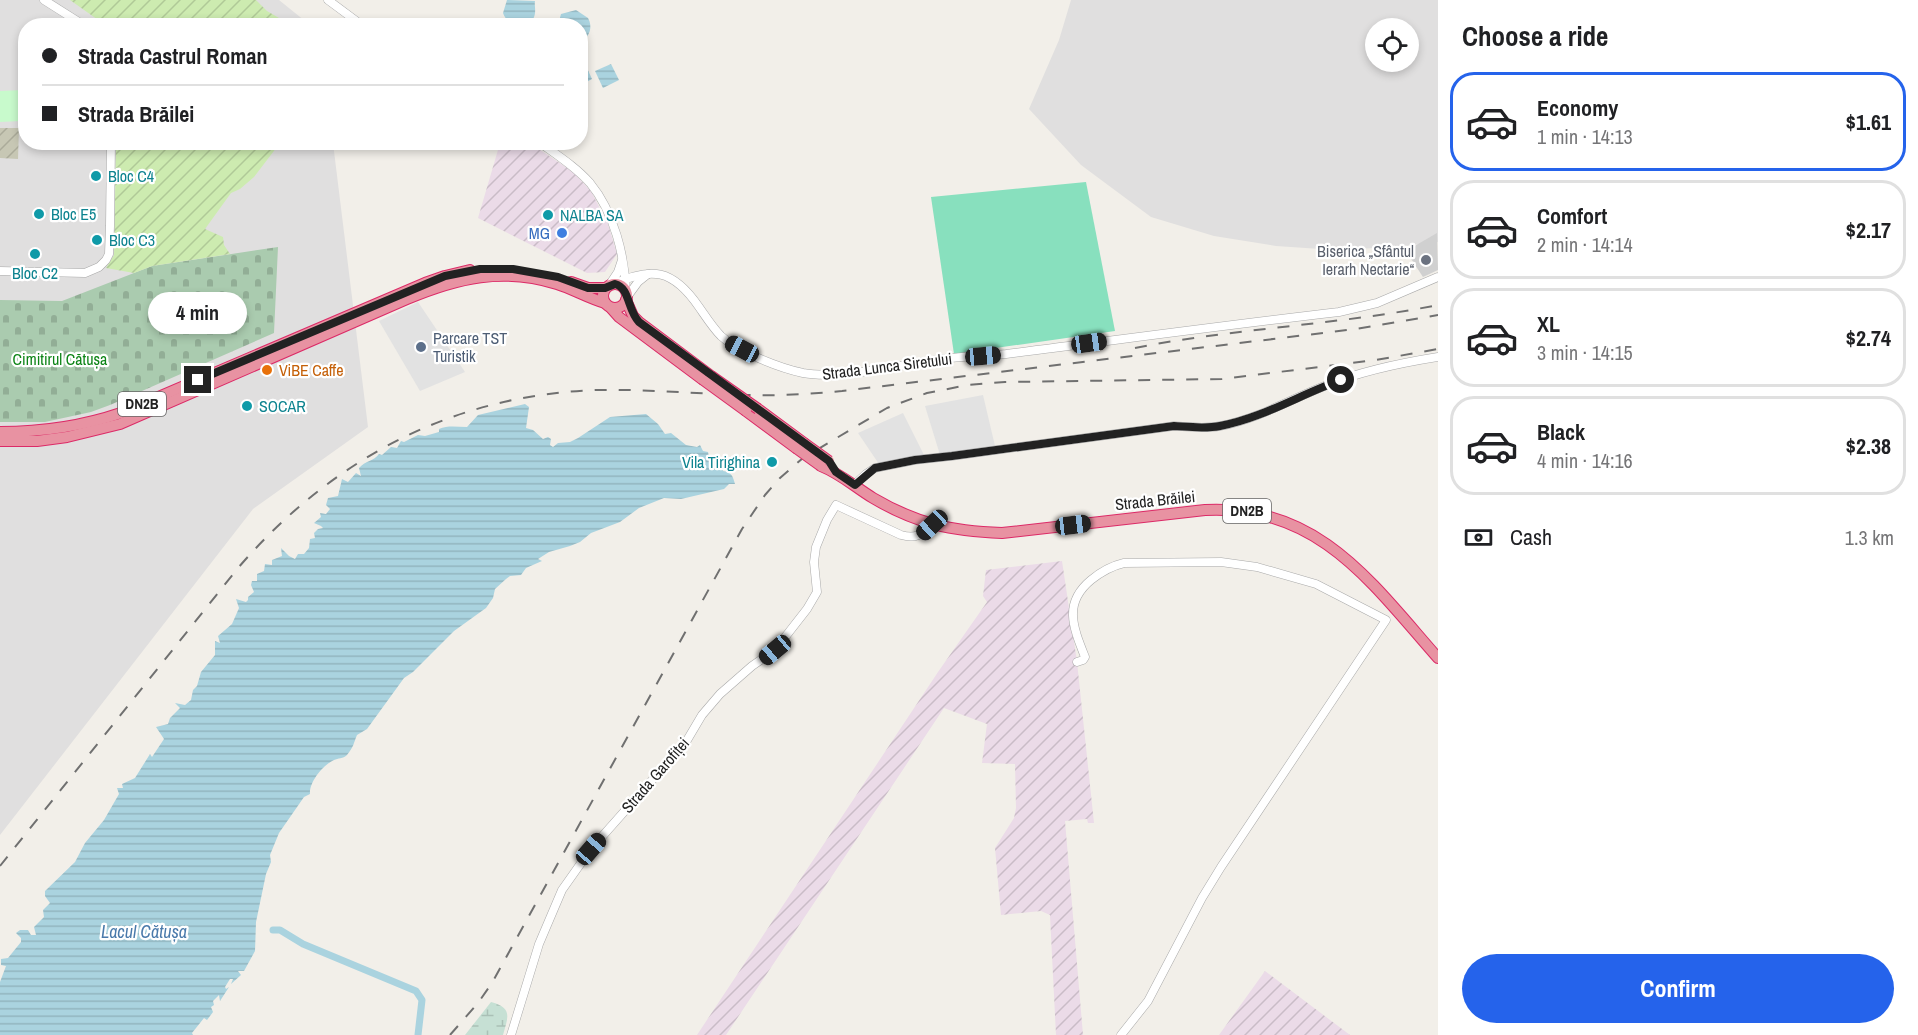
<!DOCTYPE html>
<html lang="en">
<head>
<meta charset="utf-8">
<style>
	body { margin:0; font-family:"Archivo Narrow",sans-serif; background:#f6f6f6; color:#202124; height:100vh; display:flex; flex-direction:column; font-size:22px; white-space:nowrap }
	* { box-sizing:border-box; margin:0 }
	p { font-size:20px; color:#757577 }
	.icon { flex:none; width:33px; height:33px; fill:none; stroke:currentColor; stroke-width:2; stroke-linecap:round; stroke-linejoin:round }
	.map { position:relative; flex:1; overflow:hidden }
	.panel { display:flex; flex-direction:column; background:#fff; width:480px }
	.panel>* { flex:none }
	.banner { position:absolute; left:18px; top:18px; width:570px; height:132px; border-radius:24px; box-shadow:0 3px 9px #0003; display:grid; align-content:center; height:132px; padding:0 24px; background:#fff }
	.buttons { position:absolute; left:1365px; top:18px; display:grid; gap:12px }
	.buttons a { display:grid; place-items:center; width:54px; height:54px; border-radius:50%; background:#fff; box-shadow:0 3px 9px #0003; font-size:30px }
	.end { position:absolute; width:27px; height:27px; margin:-14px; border:8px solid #222; background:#fff; box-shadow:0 0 0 3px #fff }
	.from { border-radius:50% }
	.bubble { position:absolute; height:42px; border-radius:21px; background:#fff; box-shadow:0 3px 9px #0003; font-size:20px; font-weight:800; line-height:42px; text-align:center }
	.car { position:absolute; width:18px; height:36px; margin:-18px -9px; border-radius:8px; box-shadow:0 0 4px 2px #0007; background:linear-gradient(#222 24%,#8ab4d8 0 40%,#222 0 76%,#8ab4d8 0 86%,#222 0) }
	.banner b { display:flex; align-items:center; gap:21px; height:57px; font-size:22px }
	.banner b+b { border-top:2px solid #e0e0e0 }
	.banner i { width:15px; height:15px; background:#202124 }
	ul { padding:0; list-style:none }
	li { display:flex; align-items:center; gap:18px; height:99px; margin:0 12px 9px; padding:0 12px; border:3px solid #e0e0e0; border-radius:24px }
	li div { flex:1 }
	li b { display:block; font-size:22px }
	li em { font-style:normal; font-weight:800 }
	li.current { border-color:#2563eb }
	li>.icon { width:54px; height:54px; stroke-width:1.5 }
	h2 { padding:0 24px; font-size:27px; line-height:72px }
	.pay { display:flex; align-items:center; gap:15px; height:66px; padding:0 24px; font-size:22px }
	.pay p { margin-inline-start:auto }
	.cta { display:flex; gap:12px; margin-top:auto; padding:12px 24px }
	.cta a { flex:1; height:69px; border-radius:36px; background:#2563eb; color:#fff; font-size:24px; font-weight:800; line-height:69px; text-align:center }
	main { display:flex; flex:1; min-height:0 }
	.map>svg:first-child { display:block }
	.residential { fill:#e0dfdf; fill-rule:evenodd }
	.industrial { fill:url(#industrial-furrows) }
	.religious { fill:#d0d0d0 }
	.construction { fill:url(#construction-furrows) }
	.wetland { fill:url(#wetland-marsh) }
	.cemetery { fill:url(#cemetery-stones) }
	.park { fill:#c8facc }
	.garden { fill:url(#garden-furrows) }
	.pitch { fill:#88e0be }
	.parking { fill:#e2e2e2 }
	.water { fill:url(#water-rules) }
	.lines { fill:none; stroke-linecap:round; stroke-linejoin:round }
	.canal { stroke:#aad3df; stroke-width:7 }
	.minor-casing { stroke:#a9a9a9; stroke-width:9 }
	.highway-casing { stroke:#dc2a67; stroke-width:12 }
	.minor { stroke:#fff; stroke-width:8 }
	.highway { stroke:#e892a2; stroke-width:10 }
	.rail { stroke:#707070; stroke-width:2; stroke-dasharray:12 12; stroke-linecap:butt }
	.highway-bridge-casing { stroke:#dc2a67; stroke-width:12; stroke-linecap:butt }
	.highway-bridge { stroke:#e892a2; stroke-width:10 }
	.route { stroke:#222; stroke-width:8 }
	.culture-dot { fill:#0f9aa8; stroke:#fff; stroke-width:2 }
	.shop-dot { fill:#3f7fe0; stroke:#fff; stroke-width:2 }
	.worship-dot { fill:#6b7280; stroke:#fff; stroke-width:2 }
	.service-dot { fill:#5c6f8a; stroke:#fff; stroke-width:2 }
	.food-dot { fill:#e8710a; stroke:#fff; stroke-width:2 }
	.labels { text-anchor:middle; stroke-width:4.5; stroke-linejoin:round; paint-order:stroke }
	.shield { fill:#fff; stroke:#646464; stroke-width:1.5 }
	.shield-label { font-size:15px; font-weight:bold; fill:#222 }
	.culture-label { font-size:16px; fill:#0d838f; stroke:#fff; text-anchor:start }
	.shop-label { font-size:16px; fill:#366cbe; stroke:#fff; text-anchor:end }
	.worship-label { font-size:16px; fill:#5b616d; stroke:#fff; text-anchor:end }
	.service-label { font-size:16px; fill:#4e5e75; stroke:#fff; text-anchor:start }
	.park-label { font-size:16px; fill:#0c8416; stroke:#fff }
	.street-label { font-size:16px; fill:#222; stroke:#fff }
	.food-label { font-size:16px; fill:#c56008; stroke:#fff; text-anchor:start }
	.water-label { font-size:18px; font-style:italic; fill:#4a7aab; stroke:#fff }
</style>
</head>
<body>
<main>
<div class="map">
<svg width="1438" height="1035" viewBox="0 0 1438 1035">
	<defs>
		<pattern id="industrial-furrows" width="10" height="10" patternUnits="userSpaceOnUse" patternTransform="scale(1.5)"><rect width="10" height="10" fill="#ebdbe8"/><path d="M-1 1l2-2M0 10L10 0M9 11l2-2" fill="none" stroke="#c9bcc7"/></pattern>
		<pattern id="construction-furrows" width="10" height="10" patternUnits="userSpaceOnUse" patternTransform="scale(1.5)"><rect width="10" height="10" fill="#c7c7b4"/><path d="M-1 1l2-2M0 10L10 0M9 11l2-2" fill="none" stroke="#abab9a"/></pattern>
		<pattern id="wetland-marsh" width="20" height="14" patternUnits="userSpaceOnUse" patternTransform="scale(1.5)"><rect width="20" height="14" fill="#c6e0d4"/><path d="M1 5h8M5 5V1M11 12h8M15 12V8" fill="none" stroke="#aac0b6"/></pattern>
		<pattern id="cemetery-stones" width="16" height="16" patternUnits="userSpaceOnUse" patternTransform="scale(1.5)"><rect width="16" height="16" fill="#aacbaf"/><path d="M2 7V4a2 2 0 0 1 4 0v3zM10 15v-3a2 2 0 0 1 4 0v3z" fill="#92ae96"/></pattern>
		<pattern id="garden-furrows" width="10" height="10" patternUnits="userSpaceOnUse" patternTransform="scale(1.5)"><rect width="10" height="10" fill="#cdebb0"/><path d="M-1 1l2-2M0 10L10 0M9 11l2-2" fill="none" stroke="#b0c997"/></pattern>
		<pattern id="water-rules" width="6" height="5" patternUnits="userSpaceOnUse" patternTransform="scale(1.5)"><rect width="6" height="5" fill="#aad3df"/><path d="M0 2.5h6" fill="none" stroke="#92b5bf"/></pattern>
	</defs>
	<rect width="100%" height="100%" fill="#f2efe9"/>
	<g class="residential">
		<path d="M0,0H279L310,25L26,26V142L333,143L368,427L253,509L0,835Z"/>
		<path d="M1071,0H1438V242L1397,247L1335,250L1276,246L1214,236L1151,217L1081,165L1029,109L1059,40ZM1376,28H1408V62H1376Z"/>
	</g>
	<g class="industrial">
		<path d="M500,143H530L573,172L591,191L608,224L617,254L605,272L587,273L478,218Z"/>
		<path d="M1062,561L1077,662L1094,823H1088L1087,819L1065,821L1083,1035H1056L1050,915L1041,911L1001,915L995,848L1014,818L1016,808L1015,764L982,763L987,724L944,708L726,1035H697L938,672L987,602L983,596L986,570Z"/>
		<path d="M1265,971L1350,1035H1219Z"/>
	</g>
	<path class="religious" d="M1437,233L1438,270L1423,277L1406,251Z"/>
	<path class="construction" d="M0,128H19L18,159L0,158Z"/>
	<path class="wetland" d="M491,1002C513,1008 508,1017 503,1035H465Z"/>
	<path class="cemetery" d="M278,247L274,333L110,405L91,412L45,422H0V300L62,301L152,266Z"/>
	<path class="park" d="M23,90L21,121L0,122V91Z"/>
	<g class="garden">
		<path d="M70,0H256L267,11L291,25H100L101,22Z"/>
		<path d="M116,142H280V143L254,177L240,189L231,193L205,229L223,237L224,245L230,254L152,266L134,273L106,268L114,255Z"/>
	</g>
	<path class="pitch" d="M1086,182L1115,331L954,354L931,197Z"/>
	<g class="parking">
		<path d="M418,302L465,372L420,391L379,321Z"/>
		<path d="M983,395L995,446L940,455L925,406Z"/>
		<path d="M903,413L924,455L879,464L858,433Z"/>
	</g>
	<g class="water">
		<path d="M507,0L535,1C534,5 537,13 533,19C525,33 507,25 503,13Z"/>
		<path d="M576,10L588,18C593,27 590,36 581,42L580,26L558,25L561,14Z"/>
		<path d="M581,55L592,79L581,85H580Z"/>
		<path d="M611,64L619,80L603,88L595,71Z"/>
		<path d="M525,404L529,407L526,428L533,430L543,439L548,437L551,439L550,445L553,447L558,443L570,442L578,438L610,417L646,414L658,424L665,434L671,433L686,445L697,447L700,445L703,451L708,452L710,461L718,459L723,471C732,472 733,477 735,484H729L724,489L681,499L664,498L639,508L620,522L591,533L580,542L570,546L549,552L538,559L542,561L526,568L521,575L510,576L506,579L495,589L493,598L486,608L454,631L413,672L404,678L367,729L357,735C353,745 354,746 347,755C343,759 338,758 334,760C323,765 309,782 310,794L304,797L279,833L270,855L271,862L266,874L256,922L255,951L244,971H238L241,975L231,984L233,979H230L225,987L226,989L229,987L220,1001L219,995L213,1001L214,1005L211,1007L213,1012L207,1020L204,1018L192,1033L193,1035H0V982L6,966L1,965V959L8,958L21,942V938L16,933L20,930H28L31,935H36L34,927L44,917L43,910L50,903L45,896V891L75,862L85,843L104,820L119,794L117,788H123L122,784L135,778L150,754L152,757L164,739L156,727L168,724L170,718L180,708L175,703L185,705L191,700L193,690L197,686L201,672L215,655V641L220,643L218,636L232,624L239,608L236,599L246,602L248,600V597L254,592L251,585L252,581H257V574L264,571L265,564L272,565V560L282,556L281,548L289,556L295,559L298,554H304L309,548L310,539L315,538L314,533L318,529L323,528L321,526L314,523L321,517L320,513L326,514L330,509L326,505L328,498L338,496L342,479L348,482L356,473L361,476L359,468C365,461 374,461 379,454L382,455L391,447L397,448L401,441L404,442L418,435L425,436L439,432V429C448,425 457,427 467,427L478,415Z"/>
	</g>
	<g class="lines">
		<path class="canal" d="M273,930H280L303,944L416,991L422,1000L418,1035"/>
		<g class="minor-casing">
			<g id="minor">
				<path d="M44,0L85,26"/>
				<path d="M328,0L363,26"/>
				<path d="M539,142C557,155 576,167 590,183C614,212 625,256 626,293"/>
				<path d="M0,271L85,273L99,267L106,260L109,254L110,226L111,142"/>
				<path d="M610,284L618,272L622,260"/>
				<path d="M611,285C652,266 673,269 699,307C706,317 713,328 721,336C738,352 780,368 803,373C842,380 903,364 943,359C964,356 985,356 1006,354C1117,340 1227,325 1339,312L1377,303L1438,277"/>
				<path d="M627,297L638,282L648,274"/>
				<path d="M854,485L866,474L875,468L915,460L952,456L1174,426C1190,427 1205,429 1220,426C1258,419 1291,399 1327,385C1362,371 1400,363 1438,357"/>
				<path d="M1077,662L1083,660L1085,657C1073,627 1063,603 1091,580C1102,571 1111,566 1124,563L1221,562L1257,567L1316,584L1386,620L1221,867L1202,898L1148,1001L1121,1035"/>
				<path d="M511,1035L539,944L562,890L591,849L686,742L702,715L720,694L752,666L775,650L807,609L817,592L814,562L816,547L827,520L836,505L901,535C916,539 921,535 931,525"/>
			</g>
		</g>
		<g class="highway-casing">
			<g id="highway">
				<path d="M571,282L588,288H605"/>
				<circle cx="615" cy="296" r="12"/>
				<path d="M626,300L633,316L639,322L711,376"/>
				<path d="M611,308L619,317L702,379"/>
				<path d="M758,409L804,443"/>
				<path d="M746,411L796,448"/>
				<path d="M0,432C42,432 80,427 121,413L425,283L445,276L470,270"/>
				<path d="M0,441H37L67,437L120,424L407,299C457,278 503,267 557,284C573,289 588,298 605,303"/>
				<path d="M821,466C841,474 855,487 873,498C917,524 951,531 1002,533L1205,510C1318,504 1371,582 1438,658"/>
			</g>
		</g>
		<use href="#minor" class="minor"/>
		<use href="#highway" class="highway"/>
		<g class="rail">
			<path d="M1135,348C1235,328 1338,325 1438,305"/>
			<path d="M0,866L238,568C332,459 452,395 597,390C647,389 697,394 747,395C779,396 811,394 842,391L1356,329L1438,315"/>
			<path d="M450,1035L478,1003L492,983L742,529L765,495L780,478L803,458L887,408L927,393L968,385L1005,382L1222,379L1376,360L1438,349"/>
		</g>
		<g class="highway-bridge-casing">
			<g id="highway-bridge">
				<path d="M711,376L758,409"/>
				<path d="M702,379L746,411"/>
				<path d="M804,443L829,461"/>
				<path d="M796,448L821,466"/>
			</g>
		</g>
		<use href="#highway-bridge" class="highway-bridge"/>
	</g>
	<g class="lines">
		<path class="route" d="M198,380L445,276L480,269H513L558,277L588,288H605L615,284C630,288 627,309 639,322L829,461L836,472L855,485L875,468L915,460L952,456L1174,426C1190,427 1205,429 1220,426C1263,418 1301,394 1341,380"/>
	</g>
	<g class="culture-dot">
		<circle cx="96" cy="176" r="6"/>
		<circle cx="39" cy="214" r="6"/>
		<circle cx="548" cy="215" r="6"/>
		<circle cx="97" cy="240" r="6"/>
		<circle cx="35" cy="254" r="6"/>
		<circle cx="247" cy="406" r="6"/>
		<circle cx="772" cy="462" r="6"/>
	</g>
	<circle class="shop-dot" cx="562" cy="233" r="6"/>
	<circle class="worship-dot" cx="1426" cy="260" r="6"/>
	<circle class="service-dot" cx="421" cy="347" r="6"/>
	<circle class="food-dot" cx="267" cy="370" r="6"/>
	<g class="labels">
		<g class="shield">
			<rect x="118" y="392" width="48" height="24" rx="4.5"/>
			<rect x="1223" y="499" width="48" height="24" rx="4.5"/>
		</g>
		<g class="shield-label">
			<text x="142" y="409">DN2B</text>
			<text x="1247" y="516">DN2B</text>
		</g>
		<g class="culture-label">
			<text x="108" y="182">Bloc C4</text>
			<text x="51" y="220">Bloc E5</text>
			<text x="560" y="221">NALBA SA</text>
			<text x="109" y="246">Bloc C3</text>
			<text x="35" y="279" text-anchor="middle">Bloc C2</text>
			<text x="259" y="412">SOCAR</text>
			<text x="760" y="468" text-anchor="end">Vila Tirighina</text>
		</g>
		<g class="shop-label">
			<text x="550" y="239">MG</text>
		</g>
		<g class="worship-label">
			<text x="1414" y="257">Biserica „Sfântul<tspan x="1414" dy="18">Ierarh Nectarie“</tspan></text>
		</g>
		<g class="service-label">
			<text x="433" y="344">Parcare TST<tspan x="433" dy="18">Turistik</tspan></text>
		</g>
		<g class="park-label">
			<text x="60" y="365">Cimitirul Cătușa</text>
		</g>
		<g class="street-label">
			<text transform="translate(887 366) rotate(-7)" y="6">Strada Lunca Siretului</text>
			<text transform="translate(1155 500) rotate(-6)" y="6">Strada Brăilei</text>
			<text transform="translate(655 775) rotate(-49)" y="6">Strada Garofiței</text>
		</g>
		<g class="food-label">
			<text x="279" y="376">ViBE Caffe</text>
		</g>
		<g class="water-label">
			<text x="144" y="938">Lacul Cătușa</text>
		</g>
	</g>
</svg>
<div class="buttons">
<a><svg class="icon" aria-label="locate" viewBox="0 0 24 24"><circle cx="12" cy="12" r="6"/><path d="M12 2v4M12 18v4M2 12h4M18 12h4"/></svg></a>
</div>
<i class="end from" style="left:1341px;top:380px"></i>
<i class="end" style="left:198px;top:380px"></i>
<div class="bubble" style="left:148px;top:292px;width:99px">4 min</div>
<i class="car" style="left:1089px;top:343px;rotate:82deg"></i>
<i class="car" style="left:742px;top:349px;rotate:298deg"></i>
<i class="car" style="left:983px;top:356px;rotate:85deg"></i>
<i class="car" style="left:932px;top:525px;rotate:227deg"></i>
<i class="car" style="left:1073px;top:525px;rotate:83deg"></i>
<i class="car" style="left:775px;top:650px;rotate:230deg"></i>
<i class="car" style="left:591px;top:849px;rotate:41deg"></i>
<div class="banner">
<b><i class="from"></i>Strada Castrul Roman</b>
<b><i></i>Strada Brăilei</b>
</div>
</div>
<section class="panel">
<h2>Choose a ride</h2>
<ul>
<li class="current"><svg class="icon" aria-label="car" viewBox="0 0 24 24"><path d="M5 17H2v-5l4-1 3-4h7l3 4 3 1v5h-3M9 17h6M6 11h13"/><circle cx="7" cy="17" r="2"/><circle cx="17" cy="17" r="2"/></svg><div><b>Economy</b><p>1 min · 14:13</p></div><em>$1.61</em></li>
<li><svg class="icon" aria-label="car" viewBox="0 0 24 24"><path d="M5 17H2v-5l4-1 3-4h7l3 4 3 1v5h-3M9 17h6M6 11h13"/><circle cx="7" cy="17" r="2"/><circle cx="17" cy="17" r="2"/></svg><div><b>Comfort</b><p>2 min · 14:14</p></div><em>$2.17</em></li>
<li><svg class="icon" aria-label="car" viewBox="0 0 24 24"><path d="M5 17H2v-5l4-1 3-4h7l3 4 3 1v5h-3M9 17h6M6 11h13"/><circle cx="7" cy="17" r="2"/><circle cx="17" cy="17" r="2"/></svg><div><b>XL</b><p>3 min · 14:15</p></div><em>$2.74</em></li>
<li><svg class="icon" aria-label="car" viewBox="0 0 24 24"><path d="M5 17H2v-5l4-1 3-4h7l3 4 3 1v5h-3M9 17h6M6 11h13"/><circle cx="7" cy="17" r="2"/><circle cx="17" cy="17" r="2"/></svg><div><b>Black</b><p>4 min · 14:16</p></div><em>$2.38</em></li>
</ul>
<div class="pay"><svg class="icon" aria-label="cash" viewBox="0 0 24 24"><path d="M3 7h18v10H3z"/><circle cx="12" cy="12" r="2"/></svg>Cash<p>1.3 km</p></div>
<div class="cta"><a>Confirm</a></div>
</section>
</main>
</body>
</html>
